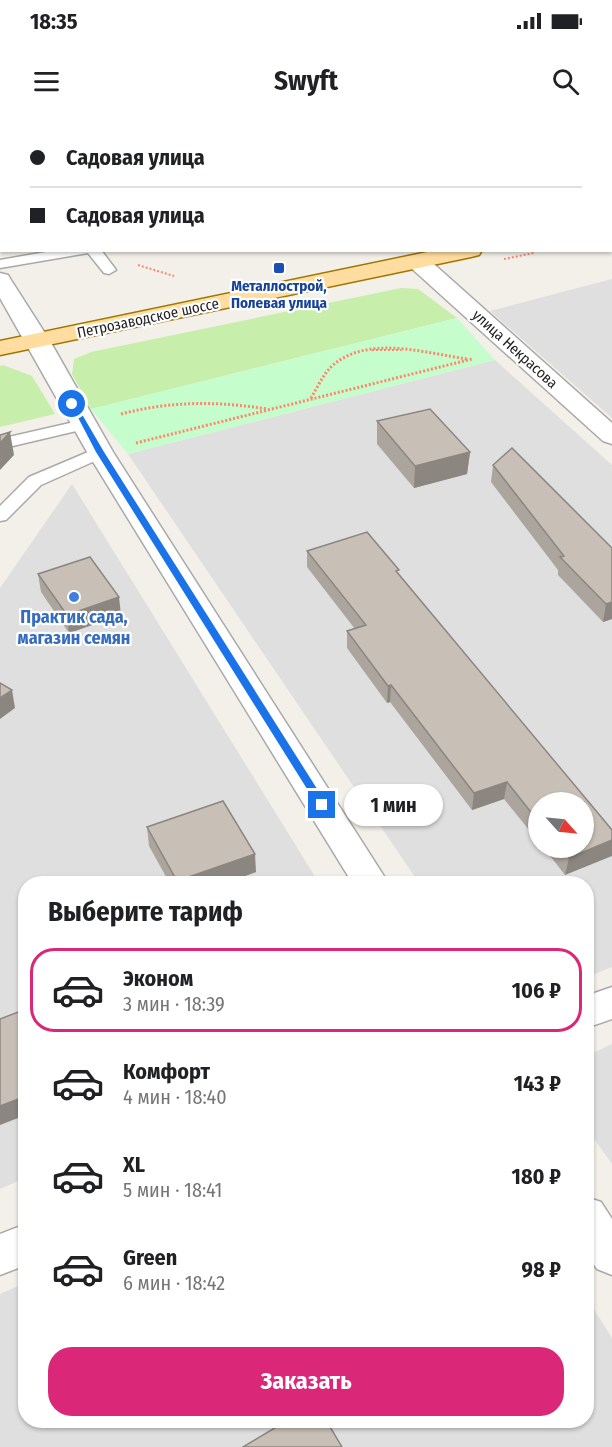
<!DOCTYPE html>
<html lang="ru">
<head>
<meta charset="utf-8">
<style>
	body { margin:0; font-family:"Fira Sans Condensed",sans-serif; background:#f2f2f2; color:#202124; height:100vh; display:flex; flex-direction:column; font-size:22px; white-space:nowrap }
	* { box-sizing:border-box; margin:0 }
	p { font-size:20px; color:#757577 }
	.icon { flex:none; width:33px; height:33px; fill:none; stroke:currentColor; stroke-width:2; stroke-linecap:round; stroke-linejoin:round }
	.map { position:relative; flex:1; overflow:hidden }
	.side { position:absolute; left:18px; top:756px; width:576px; height:552px; display:flex; flex-direction:column; background:#fff; border-radius:24px; box-shadow:0 2px 4px #0004 }
	.side>* { flex:none }
	.hud { position:absolute; left:0px; top:0px; width:612px; height:132px; box-shadow:0 2px 4px #0004; display:grid; align-content:center; height:132px; padding:0 30px; background:#fff }
	.needle { width:39px; rotate:117deg }
	.fabs { position:absolute; left:528px; top:672px; display:grid; gap:12px }
	.fabs a { display:grid; place-items:center; width:66px; height:66px; border-radius:50%; background:#fff; box-shadow:0 2px 4px #0004; font-size:30px }
	.end { position:absolute; width:27px; height:27px; margin:-14px; border:8px solid #1a73e8; background:#fff; box-shadow:0 0 0 3px #fff }
	.from { border-radius:50% }
	.bubble { position:absolute; height:42px; border-radius:21px; background:#fff; box-shadow:0 2px 4px #0004; font-size:20px; font-weight:700; line-height:42px; text-align:center }
	.hud b { display:flex; align-items:center; gap:21px; height:57px; font-size:22px }
	.hud b+b { border-top:2px solid #e0e0e0 }
	.hud i { width:15px; height:15px; background:#202124 }
	ul { padding:0; list-style:none }
	li { display:flex; align-items:center; gap:18px; height:84px; margin:0 12px 9px; padding:0 18px; border:3px solid transparent; border-radius:24px }
	li div { flex:1 }
	li b { display:block; font-size:22px }
	li em { font-style:normal; font-weight:700 }
	li.selected { border-color:#db2777 }
	li>.icon { width:54px; height:54px; stroke-width:1.5 }
	h2 { padding:0 30px; font-size:27px; line-height:72px }
	.button { display:flex; gap:12px; margin-top:auto; padding:12px 30px }
	.button a { flex:1; height:69px; border-radius:24px; background:#db2777; color:#fff; font-size:24px; font-weight:700; line-height:69px; text-align:center }
	.status { display:flex; justify-content:space-between; align-items:center; height:42px; padding:0 30px; background:#fff; direction:ltr }
	.status svg { height:16px; fill:currentColor }
	header { display:flex; justify-content:space-between; align-items:center; height:78px; padding:0 30px; background:#fff; font-size:27px; font-weight:700 }
	.map>svg:first-child { display:block }
	.residential { fill:#e0dfdf; fill-rule:evenodd }
	.grass { fill:#c8eeac }
	.park { fill:#c5fdcd }
	.lines { fill:none; stroke-linecap:round; stroke-linejoin:round }
	.service-casing { stroke:#a9a9a9; stroke-width:3 }
	.minor-casing { stroke:#a9a9a9; stroke-width:3 }
	.primary-casing { stroke:#9f7600; stroke-width:3 }
	.path-far1 { stroke:#ff866c; stroke-width:2; stroke-dasharray:2 2; stroke-linecap:butt }
	.path { stroke:#ff866c; stroke-width:3; stroke-dasharray:2 2; stroke-linecap:butt }
	.service { fill:#fff; fill-rule:evenodd }
	.minor { fill:#fff; fill-rule:evenodd }
	.primary { fill:#ffdda0; fill-rule:evenodd }
	.wall { fill:#aca59d }
	.shaded-wall { fill:#8c8680 }
	.building { fill:#c8c0b7; stroke:#8c8680; stroke-width:1.5 }
	.route { fill:#1a73e8 }
	.transit-dot { fill:#1a4fb4; stroke:#fff; stroke-width:2 }
	.shop-dot { fill:#3f7fe0; stroke:#fff; stroke-width:2 }
	.labels { text-anchor:middle; stroke-width:4.5; stroke-linejoin:round; paint-order:stroke }
	.far-transit-label { font-size:15px; font-weight:bold; fill:#164399; stroke:#fff }
	.far-street-label { font-size:15px; fill:#222; stroke:#fff }
	.shop-label { font-size:18px; font-weight:bold; fill:#366cbe; stroke:#fff }
</style>
</head>
<body>
<div class="status"><b>18:35</b><svg viewBox="0 0 49 12"><path d="M0 12V9h3v3zM5 12V6h3v6zM10 12V3h3v9zM15 12V0h3v12zM26 1h20v11H26zM47 4h2v5h-2z"/></svg></div>
<header><svg class="icon" aria-label="menu" viewBox="0 0 24 24"><path d="M4 6h16M4 12h16M4 18h16"/></svg>Swyft<svg class="icon" aria-label="search" viewBox="0 0 24 24"><circle cx="10" cy="10" r="6"/><path d="M15 15l6 6"/></svg></header>
<div class="map">
<svg width="612" height="1327" viewBox="0 0 612 1327">
	<rect width="100%" height="100%" fill="#f2f0e8"/>
	<g class="residential">
		<path d="M0,0H253L2,2L1,41Z"/>
		<path d="M612,159V298L490,191Z"/>
		<path d="M495,240L612,345V847L587,857L586,764L419,763L128,334ZM538,682H584V728H538Z"/>
		<path d="M72,364L319,763L26,764L25,1058L0,1069V468Z"/>
		<path d="M612,924V1044L586,1007L587,936Z"/>
		<path d="M25,1163L26,1300H586L587,1178L612,1218V1327H0V1174Z"/>
	</g>
	<g class="grass">
		<path d="M364,0H612V18L610,2L355,1Z"/>
		<path d="M401,168L418,169L457,198L91,289L72,254L74,239L91,232Z"/>
		<path d="M3,245L32,256L55,294L0,307V246Z"/>
	</g>
	<path class="park" d="M457,198L495,240L128,334L91,289Z"/>
	<g class="lines">
		<g class="service-casing">
			<g id="service">
				<path d="M266,0H285L265,2Z"/>
				<path d="M292,0H305L306,2H293Z"/>
				<rect x="0" y="44" width="2" height="8"/>
				<path d="M57,130H101L116,150L109,154L104,153L88,133L0,148V140Z"/>
				<path d="M83,300L89,302L91,305L89,308L0,329V319Z"/>
				<path d="M100,327L108,332L106,336L41,365L6,400L0,401V386L29,357Z"/>
			</g>
		</g>
		<g class="minor-casing">
			<g id="minor">
				<path d="M418,135L426,137L612,303V324L603,321L410,147L407,142L410,137Z"/>
				<path d="M0,153L8,155L11,160L50,221L113,332L389,764H353L87,332L0,178Z"/>
				<path d="M612,867V899L586,908V876Z"/>
				<path d="M586,1077L601,1082L612,1099V1155L597,1149L586,1133Z"/>
				<path d="M26,1104V1145L0,1155V1114Z"/>
			</g>
		</g>
		<g class="primary-casing">
			<g id="primary">
				<rect x="610" y="95" width="2" height="12"/>
				<path d="M437,130H482L479,135L471,137L0,235V221Z"/>
			</g>
		</g>
		<g class="path-far1">
			<path d="M504,139L534,133"/>
			<path d="M138,145L174,156"/>
			<path d="M372,230H401"/>
		</g>
		<g class="path">
			<path d="M311,278C317,268 323,255 331,247C366,214 425,233 467,239"/>
			<path d="M121,294C171,281 216,281 267,289"/>
			<path d="M136,323L472,239"/>
		</g>
		<use href="#service" class="service"/>
		<use href="#minor" class="minor"/>
		<use href="#primary" class="primary"/>
	</g>
	<g class="wall">
		<path d="M377,301L470,332L467,354L414,368L377,324Z"/>
		<path d="M493,345L612,428V499L603,502L558,455V450L491,362Z"/>
		<path d="M307,431L399,455L612,710L565,755L544,728H584L538,682V721L504,679L472,690L390,582L387,583L347,528V511L355,509L307,447Z"/>
		<path d="M38,454L121,495L69,513L41,472Z"/>
		<path d="M147,707L256,752L223,764H170L149,726Z"/>
	</g>
	<g class="shaded-wall">
		<path d="M10,312L14,335L0,350V323Z"/>
		<path d="M470,332L467,354L414,368L415,346Z"/>
		<path d="M119,477L121,495L69,513L67,495Z"/>
		<path d="M612,482V499L603,502L606,484Z"/>
		<path d="M391,565L390,582L387,583L388,566Z"/>
		<path d="M12,570L15,588L0,599V578Z"/>
		<path d="M507,662L504,679L472,690L474,673Z"/>
		<path d="M612,720V736L565,755L569,738Z"/>
		<path d="M255,734L256,752L223,764H177V761Z"/>
		<path d="M26,976V995L0,1005V986Z"/>
	</g>
	<g class="building">
		<path d="M430,289L470,332L415,346L377,301Z"/>
		<path d="M10,312L0,323V315Z"/>
		<path d="M512,328L612,428V482L606,484L560,437L564,436L493,345Z"/>
		<path d="M367,412L399,450L396,451L612,710V720L569,738L560,728H584V682H538V701L507,662L474,673L391,565L388,566L347,511L366,505L307,431Z"/>
		<path d="M90,437L119,477L67,495L38,454Z"/>
		<path d="M0,563L12,570L0,578Z"/>
		<path d="M223,681L255,734L177,761L147,707Z"/>
		<path d="M26,889V976L0,986V899Z"/>
		<path d="M288,1300H326L342,1327H243Z"/>
	</g>
	<path class="route" d="M70,282L76,284L104,332L326,683V688H319L96,332Z"/>
	<rect class="transit-dot" x="273" y="142" width="12" height="12" rx="3"/>
	<circle class="shop-dot" cx="74" cy="477" r="6"/>
	<g class="labels">
		<g class="far-transit-label">
			<text x="279" y="171">Металлострой,<tspan x="279" dy="17">Полевая улица</tspan></text>
		</g>
		<g class="far-street-label">
			<text transform="translate(148 198) rotate(-12)" y="5">Петрозаводское шоссе</text>
			<text transform="translate(515 229) rotate(42)" y="5">улица Некрасова</text>
		</g>
		<g class="shop-label">
			<text x="74" y="503">Практик сада,<tspan x="74" dy="21">магазин семян</tspan></text>
		</g>
	</g>
</svg>
<div class="fabs">
<a><svg class="needle" viewBox="-14 -14 28 28"><path d="M0-13l5 13h-10z" fill="#e53935"/><path d="M0 13l5-13h-10z" fill="#757577"/></svg></a>
</div>
<i class="end from" style="left:72px;top:284px"></i>
<i class="end" style="left:322px;top:685px"></i>
<div class="bubble" style="left:344px;top:664px;width:99px">1 мин</div>
<div class="hud">
<b><i class="from"></i>Садовая улица</b>
<b><i></i>Садовая улица</b>
</div>
<section class="side">
<h2>Выберите тариф</h2>
<ul>
<li class="selected"><svg class="icon" aria-label="car" viewBox="0 0 24 24"><path d="M5 17H2v-5l4-1 3-4h7l3 4 3 1v5h-3M9 17h6M6 11h13"/><circle cx="7" cy="17" r="2"/><circle cx="17" cy="17" r="2"/></svg><div><b>Эконом</b><p>3 мин · 18:39</p></div><em>106 ₽</em></li>
<li><svg class="icon" aria-label="car" viewBox="0 0 24 24"><path d="M5 17H2v-5l4-1 3-4h7l3 4 3 1v5h-3M9 17h6M6 11h13"/><circle cx="7" cy="17" r="2"/><circle cx="17" cy="17" r="2"/></svg><div><b>Комфорт</b><p>4 мин · 18:40</p></div><em>143 ₽</em></li>
<li><svg class="icon" aria-label="car" viewBox="0 0 24 24"><path d="M5 17H2v-5l4-1 3-4h7l3 4 3 1v5h-3M9 17h6M6 11h13"/><circle cx="7" cy="17" r="2"/><circle cx="17" cy="17" r="2"/></svg><div><b>XL</b><p>5 мин · 18:41</p></div><em>180 ₽</em></li>
<li><svg class="icon" aria-label="car" viewBox="0 0 24 24"><path d="M5 17H2v-5l4-1 3-4h7l3 4 3 1v5h-3M9 17h6M6 11h13"/><circle cx="7" cy="17" r="2"/><circle cx="17" cy="17" r="2"/></svg><div><b>Green</b><p>6 мин · 18:42</p></div><em>98 ₽</em></li>
</ul>
<div class="button"><a>Заказать</a></div>
</section>
</div>
</body>
</html>
